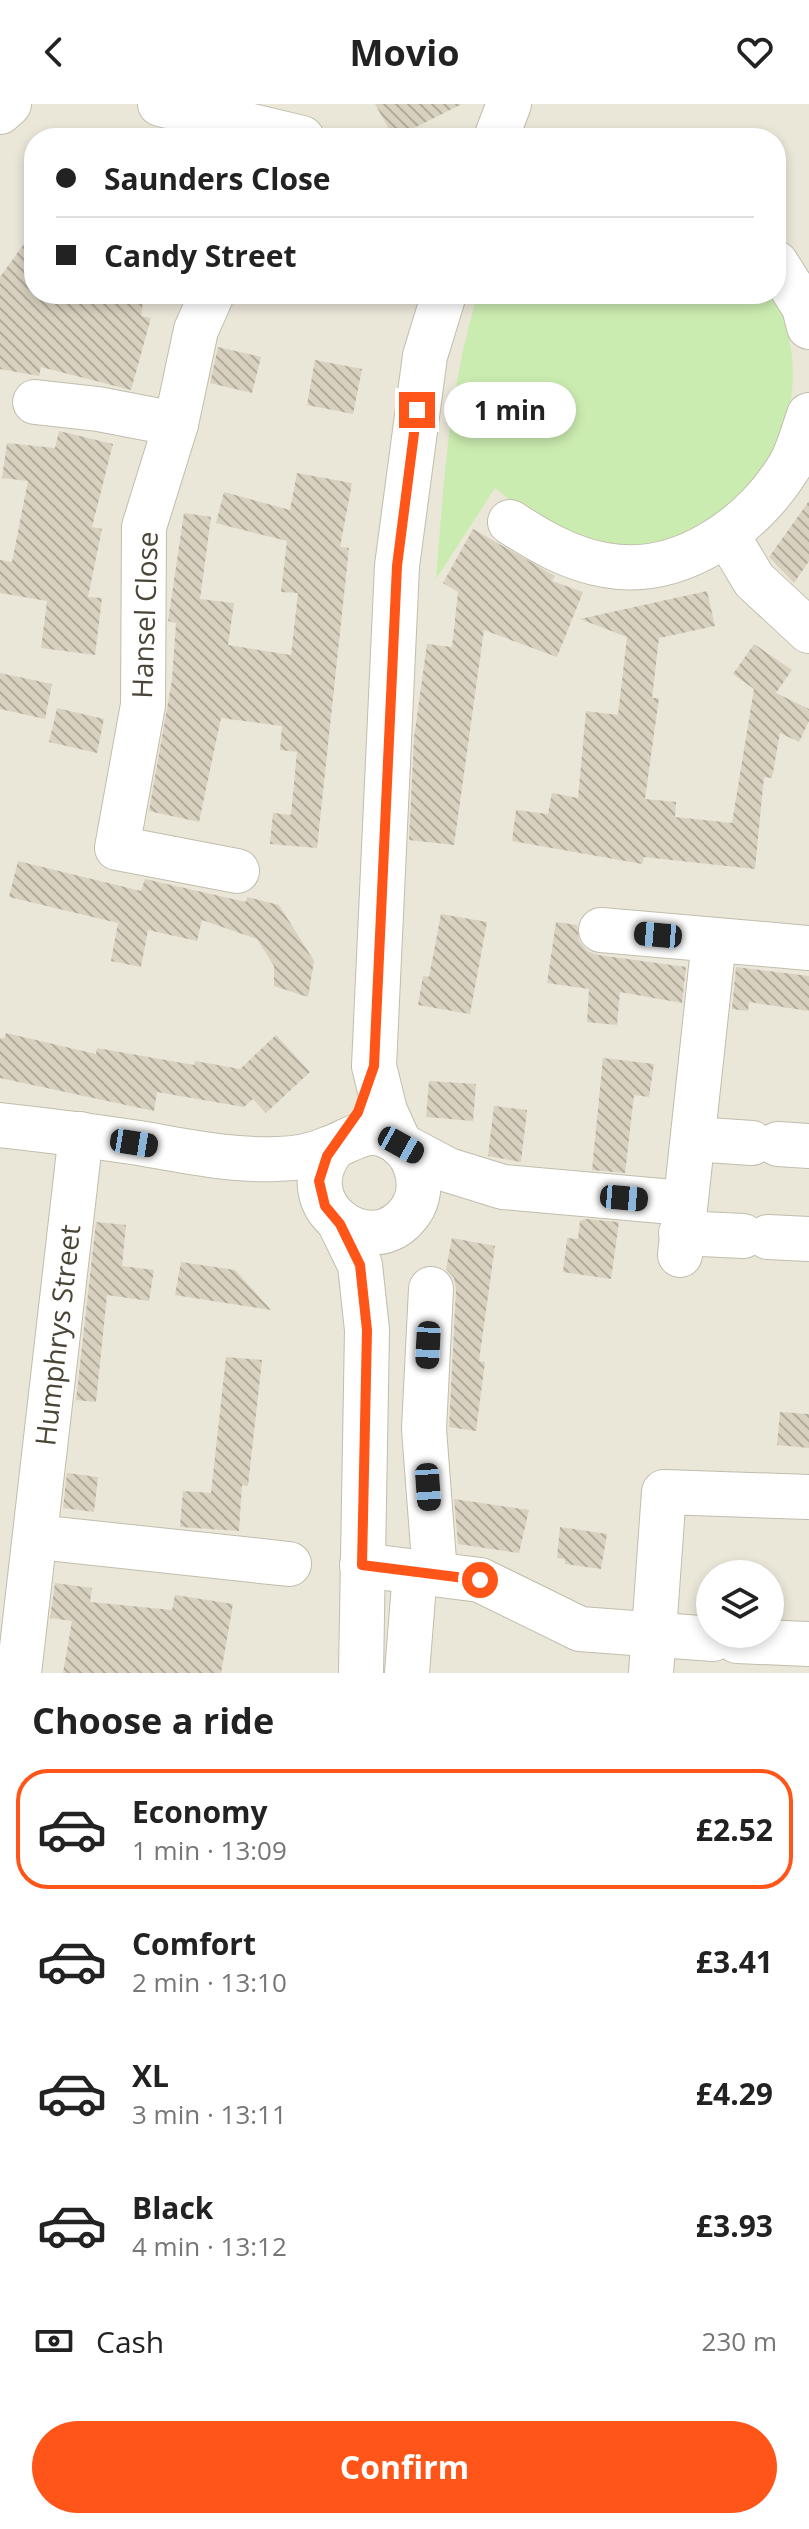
<!DOCTYPE html>
<html lang="en">
<head>
<meta charset="utf-8">
<style>
	body { margin:0; font-family:"Open Sans",sans-serif; background:#f2f2f2; color:#222; height:100vh; display:flex; flex-direction:column; font-size:30px; white-space:nowrap }
	* { box-sizing:border-box; margin:0 }
	p { font-size:26px; color:#767676 }
	.icon { flex:none; width:44px; height:44px; fill:none; stroke:currentColor; stroke-width:2; stroke-linecap:round; stroke-linejoin:round }
	.map { position:relative; height:1569px; overflow:hidden }
	.details { display:flex; flex-direction:column; background:#fff; flex:1 }
	.details>* { flex:none }
	.guide { position:absolute; left:24px; top:24px; width:762px; height:176px; border-radius:32px; box-shadow:0 4px 12px #0003; display:grid; align-content:center; height:176px; padding:0 32px; background:#fff }
	.tools { position:absolute; left:696px; top:1456px; display:grid; gap:16px }
	.tools a { display:grid; place-items:center; width:88px; height:88px; border-radius:50%; background:#fff; box-shadow:0 4px 12px #0003; font-size:40px }
	.end { position:absolute; width:36px; height:36px; margin:-18px; border:10px solid #ff5518; background:#fff; box-shadow:0 0 0 4px #fff }
	.from { border-radius:50% }
	.bubble { position:absolute; height:56px; border-radius:28px; background:#fff; box-shadow:0 4px 12px #0003; font-size:26px; font-weight:700; line-height:56px; text-align:center }
	.car { position:absolute; width:24px; height:48px; margin:-24px -12px; border-radius:10px; box-shadow:0 0 6px 2px #0007; background:linear-gradient(#222 24%,#8ab4d8 0 40%,#222 0 76%,#8ab4d8 0 86%,#222 0) }
	.guide b { display:flex; align-items:center; gap:28px; height:76px; font-size:30px }
	.guide b+b { border-top:2px solid #e0e0e0 }
	.guide i { width:20px; height:20px; background:#222 }
	ul { padding:0; list-style:none }
	li { display:flex; align-items:center; gap:24px; height:120px; margin:0 16px 12px; padding:0 16px; border:4px solid transparent; border-radius:32px }
	li div { flex:1 }
	li b { display:block; font-size:30px }
	li em { font-style:normal; font-weight:700 }
	li.active { border-color:#ff5518 }
	li>.icon { width:72px; height:72px; stroke-width:1.5 }
	h2 { padding:0 32px; font-size:36px; line-height:96px }
	.pay { display:flex; align-items:center; gap:20px; height:88px; padding:0 32px; font-size:30px }
	.pay p { margin-inline-start:auto }
	.action { display:flex; gap:16px; margin-top:auto; padding:16px 32px }
	.action a { flex:1; height:92px; border-radius:48px; background:#ff5518; color:#fff; font-size:32px; font-weight:700; line-height:92px; text-align:center }
	header { display:flex; justify-content:space-between; align-items:center; height:104px; padding:0 32px; background:#fff; font-size:36px; font-weight:700 }
	.map>svg:first-child { display:block }
	.residential { fill:#eae6d8; fill-rule:evenodd }
	.green { fill:#cbecb1 }
	.building { fill:url(#building-back-hatch) }
	.lines { fill:none; stroke-linecap:round; stroke-linejoin:round }
	.minor-casing { stroke:#c2bdac; stroke-width:46 }
	.minor { stroke:#fff; stroke-width:44 }
	.route { stroke:#ff5518; stroke-width:10 }
	.labels { text-anchor:middle; stroke-width:8; stroke-linejoin:round; paint-order:stroke }
	.street-label { font-size:28px; fill:#4b4537; stroke:#fff }
</style>
</head>
<body>
<header><svg class="icon" aria-label="back" viewBox="0 0 24 24"><path d="M15 5l-7 7 7 7"/></svg>Movio<svg class="icon" aria-label="heart" viewBox="0 0 24 24"><path d="M12 20l-8-8c-3-5 5-10 8-4 3-6 11-1 8 4z"/></svg></header>
<div class="map">
<svg width="809" height="1569" viewBox="0 0 809 1569">
	<defs>
		<pattern id="building-back-hatch" width="6" height="6" patternUnits="userSpaceOnUse" patternTransform="scale(2)"><rect width="6" height="6" fill="#d8d1bf"/><path d="M-1 5l2 2M0 0l6 6M5-1l2 2" fill="none" stroke="#b1ab9c"/></pattern>
	</defs>
	<rect width="100%" height="100%" fill="#f6f4ea"/>
	<path class="residential" d="M0,0H809V1569H0ZM34,34H776V190H34ZM710,1470H770V1530H710Z"/>
	<path class="green" d="M478,190H771C787,211 793,245 793,271C792,300 787,327 774,354C744,418 657,458 588,439C550,429 524,408 495,384L436,475C444,379 449,282 478,190Z"/>
	<g class="building">
		<path d="M375,0H462L394,34Z"/>
		<path d="M34,126V190H144L141,212L151,214L131,286L41,263L39,272L0,265V173Z"/>
		<path d="M218,243L261,253L252,289L210,279Z"/>
		<path d="M315,256L362,265L353,310L307,301Z"/>
		<path d="M59,327L113,340L92,423L102,425L88,493L102,494L95,551L41,544L47,497L0,489V456L12,458L28,377L2,374L7,339L55,344Z"/>
		<path d="M297,369L352,379L340,443L349,444L317,744L270,740L273,709L291,711L297,648L280,646L282,622L221,614L199,718L149,707L172,576L176,519L168,517L184,409L211,413L200,495L234,499L228,541L291,551L298,489L281,488L287,437L216,419L224,388L290,406Z"/>
		<path d="M809,397V457L794,479L769,453Z"/>
		<path d="M473,425L555,472L552,477L583,488L557,553L484,526L454,741L409,736L414,634L427,540L452,543L458,488L443,479Z"/>
		<path d="M707,487L715,522L659,534L652,594H659L645,695L676,698L675,713L732,719L754,585L733,570L754,540L792,566L776,589L809,605V617L799,638L780,629L772,674L764,673L755,765L644,753L642,760L512,737L516,706L548,710L552,689L578,694L586,607L618,611L627,533L580,515Z"/>
		<path d="M0,569L52,580L45,615L0,605Z"/>
		<path d="M57,604L104,615L97,649L49,638Z"/>
		<path d="M18,757L141,787L145,775L246,798L247,793L279,801L314,857L308,893L274,882V862L257,835L202,816L197,837L148,826L141,863L111,857L118,819L9,793Z"/>
		<path d="M441,810L487,818L470,910L418,901L423,872L429,873Z"/>
		<path d="M556,818L577,821L579,837L587,847L598,851L686,863L682,899L620,888L617,921L587,918L589,885L547,879Z"/>
		<path d="M736,863L809,872V907L749,898L748,907L732,905Z"/>
		<path d="M6,929L96,950L97,944L194,961L195,957L240,965L276,931L310,968L266,1009L253,995L244,1003L157,988L154,1007L0,974V934H4Z"/>
		<path d="M603,954L654,960L649,993L634,991L625,1069L592,1066Z"/>
		<path d="M429,977L476,980L473,1017L426,1013Z"/>
		<path d="M494,1002L527,1006L521,1058L488,1052Z"/>
		<path d="M586,1115L619,1118L611,1175L563,1168L567,1134L578,1135L580,1117Z"/>
		<path d="M96,1118L126,1121L122,1162L154,1166L149,1197L107,1191L96,1298L76,1296Z"/>
		<path d="M452,1134L495,1142L479,1257L485,1258L476,1327L449,1323L456,1186L454,1174L446,1165Z"/>
		<path d="M181,1158L235,1166L271,1206L175,1191Z"/>
		<path d="M226,1253L262,1256L248,1382L242,1381L239,1427L180,1423L183,1387L211,1389Z"/>
		<path d="M780,1308L809,1310V1344L777,1341Z"/>
		<path d="M67,1369L98,1373L94,1408L63,1404Z"/>
		<path d="M454,1395L529,1406L519,1449L458,1440Z"/>
		<path d="M560,1423L607,1430L601,1465L565,1460V1455L557,1454Z"/>
		<path d="M55,1479L92,1484L90,1498L172,1506L175,1491L233,1500L221,1569H63L72,1517L50,1514Z"/>
	</g>
	<g class="lines">
		<g class="minor-casing">
			<g id="minor">
				<path d="M160,0L302,34"/>
				<path d="M0,8L9,0"/>
				<path d="M496,34L509,0"/>
				<path d="M776,159L804,203L809,223"/>
				<path d="M212,190L196,226L176,320L144,423L143,601L117,744L237,767"/>
				<path d="M35,298L98,305L176,320"/>
				<path d="M510,418C539,437 570,455 605,461C679,475 752,423 789,363C798,348 803,328 809,311"/>
				<path d="M727,431L754,476L809,527"/>
				<path d="M601,826L809,844"/>
				<path d="M0,1021C46,1026 93,1032 139,1039C185,1047 230,1057 277,1055C295,1055 314,1051 330,1044C350,1037 364,1023 387,1032C416,1043 428,1083 410,1108C371,1162 286,1100 334,1043"/>
				<path d="M693,1035L752,1039"/>
				<path d="M400,1040L385,1007L374,962L397,462L425,252L444,190"/>
				<path d="M778,1040L809,1042"/>
				<path d="M401,1041L448,1066L503,1083L684,1099"/>
				<path d="M340,1120L360,1161L367,1226L361,1569"/>
				<path d="M681,1129L743,1132"/>
				<path d="M768,1133L809,1135"/>
				<path d="M680,1151L714,836"/>
				<path d="M431,1185L424,1325L435,1470"/>
				<path d="M37,1433L289,1460"/>
				<path d="M362,1461L480,1476L580,1525L713,1535"/>
				<path d="M737,1537L809,1540"/>
				<path id="s1" d="M19,1569L81,1030"/>
				<path d="M407,1569L415,1468"/>
				<path d="M651,1569L664,1388L809,1393"/>
			</g>
		</g>
		<use href="#minor" class="minor"/>
	</g>
	<g class="lines">
		<path class="route" d="M417,306L397,462L374,962L358,1008L327,1052L319,1077L325,1102L340,1120L360,1161L367,1226L362,1461L480,1476"/>
	</g>
	<g class="labels">
		<g class="street-label">
			<text transform="translate(145 511) rotate(-88)" y="10">Hansel Close</text>
			<text dy="10" stroke="none"><textPath href="#s1" startOffset="340">Humphrys Street</textPath></text>
		</g>
	</g>
</svg>
<div class="tools">
<a><svg class="icon" aria-label="layers" viewBox="0 0 24 24"><path d="M12 4l9 5-9 5-9-5zM3 14l9 5 9-5"/></svg></a>
</div>
<i class="end from" style="left:480px;top:1476px"></i>
<i class="end" style="left:417px;top:306px"></i>
<div class="bubble" style="left:444px;top:278px;width:132px">1 min</div>
<i class="car" style="left:658px;top:831px;rotate:275deg"></i>
<i class="car" style="left:134px;top:1039px;rotate:99deg"></i>
<i class="car" style="left:401px;top:1041px;rotate:119deg"></i>
<i class="car" style="left:624px;top:1094px;rotate:95deg"></i>
<i class="car" style="left:428px;top:1241px;rotate:183deg"></i>
<i class="car" style="left:428px;top:1383px;rotate:176deg"></i>
<div class="guide">
<b><i class="from"></i>Saunders Close</b>
<b><i></i>Candy Street</b>
</div>
</div>
<section class="details">
<h2>Choose a ride</h2>
<ul>
<li class="active"><svg class="icon" aria-label="car" viewBox="0 0 24 24"><path d="M5 17H2v-5l4-1 3-4h7l3 4 3 1v5h-3M9 17h6M6 11h13"/><circle cx="7" cy="17" r="2"/><circle cx="17" cy="17" r="2"/></svg><div><b>Economy</b><p>1 min · 13:09</p></div><em>£2.52</em></li>
<li><svg class="icon" aria-label="car" viewBox="0 0 24 24"><path d="M5 17H2v-5l4-1 3-4h7l3 4 3 1v5h-3M9 17h6M6 11h13"/><circle cx="7" cy="17" r="2"/><circle cx="17" cy="17" r="2"/></svg><div><b>Comfort</b><p>2 min · 13:10</p></div><em>£3.41</em></li>
<li><svg class="icon" aria-label="car" viewBox="0 0 24 24"><path d="M5 17H2v-5l4-1 3-4h7l3 4 3 1v5h-3M9 17h6M6 11h13"/><circle cx="7" cy="17" r="2"/><circle cx="17" cy="17" r="2"/></svg><div><b>XL</b><p>3 min · 13:11</p></div><em>£4.29</em></li>
<li><svg class="icon" aria-label="car" viewBox="0 0 24 24"><path d="M5 17H2v-5l4-1 3-4h7l3 4 3 1v5h-3M9 17h6M6 11h13"/><circle cx="7" cy="17" r="2"/><circle cx="17" cy="17" r="2"/></svg><div><b>Black</b><p>4 min · 13:12</p></div><em>£3.93</em></li>
</ul>
<div class="pay"><svg class="icon" aria-label="cash" viewBox="0 0 24 24"><path d="M3 7h18v10H3z"/><circle cx="12" cy="12" r="2"/></svg>Cash<p>230 m</p></div>
<div class="action"><a>Confirm</a></div>
</section>
</body>
</html>
